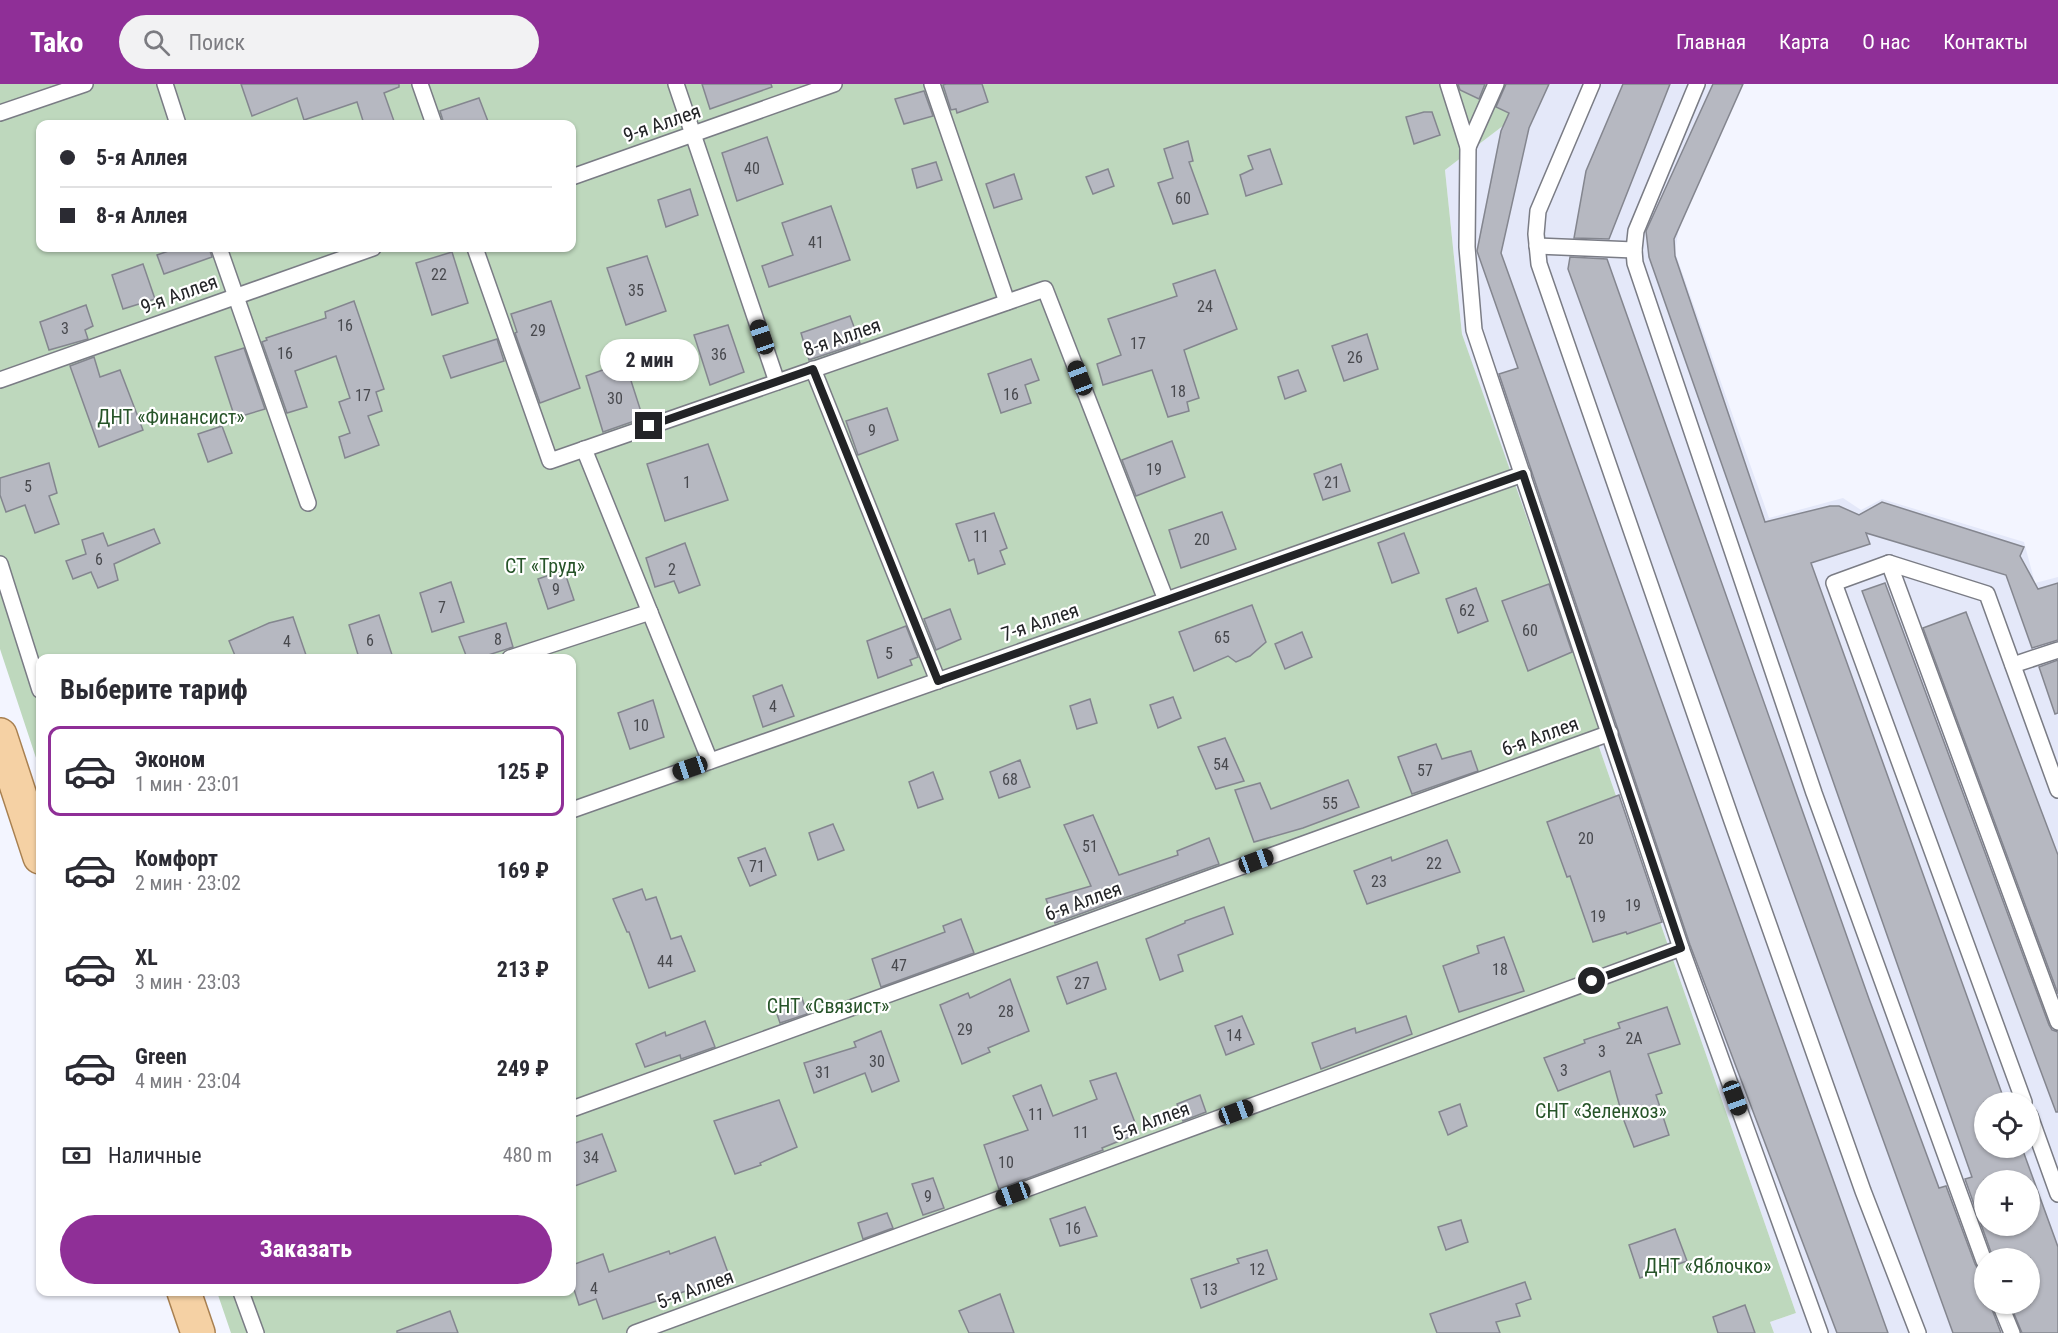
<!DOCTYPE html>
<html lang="ru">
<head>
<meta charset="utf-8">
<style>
	body { margin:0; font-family:"Roboto Condensed",sans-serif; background:#f2f2f3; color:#2b2b33; height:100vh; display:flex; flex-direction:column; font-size:22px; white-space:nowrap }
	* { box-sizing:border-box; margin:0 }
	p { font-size:20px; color:#7c7c81 }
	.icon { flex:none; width:33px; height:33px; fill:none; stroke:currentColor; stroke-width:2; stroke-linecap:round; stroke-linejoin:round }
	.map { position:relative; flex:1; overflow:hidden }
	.drawer { position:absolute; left:36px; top:570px; width:540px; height:642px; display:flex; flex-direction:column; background:#fff; border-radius:12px; box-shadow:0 2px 4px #0004 }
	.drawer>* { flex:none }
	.banner { position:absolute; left:36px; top:36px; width:540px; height:132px; border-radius:12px; box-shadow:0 2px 4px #0004; display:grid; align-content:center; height:132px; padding:0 24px; background:#fff }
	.tools { position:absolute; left:1974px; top:1008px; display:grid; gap:12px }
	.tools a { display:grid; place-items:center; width:66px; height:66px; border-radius:50%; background:#fff; box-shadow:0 2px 4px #0004; font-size:30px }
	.end { position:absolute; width:27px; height:27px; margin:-14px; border:8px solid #232427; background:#fff; box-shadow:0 0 0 3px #fff }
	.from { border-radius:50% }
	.bubble { position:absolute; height:42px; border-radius:21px; background:#fff; box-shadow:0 2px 4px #0004; font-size:20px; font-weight:700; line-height:42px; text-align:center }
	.car { position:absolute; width:18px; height:36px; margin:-18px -9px; border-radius:8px; box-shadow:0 0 4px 2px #0007; background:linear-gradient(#222 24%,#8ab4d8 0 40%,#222 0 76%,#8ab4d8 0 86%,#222 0) }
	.banner b { display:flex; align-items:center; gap:21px; height:57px; font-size:22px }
	.banner b+b { border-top:2px solid #e1e1e2 }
	.banner i { width:15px; height:15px; background:#2b2b33 }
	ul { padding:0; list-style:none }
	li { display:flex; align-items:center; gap:18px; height:90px; margin:0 12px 9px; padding:0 12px; border:3px solid transparent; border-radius:12px }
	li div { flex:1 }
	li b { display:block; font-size:22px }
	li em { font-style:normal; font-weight:700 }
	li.active { border-color:#8f2f97 }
	li>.icon { width:54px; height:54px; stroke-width:1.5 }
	h2 { padding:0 24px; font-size:27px; line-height:72px }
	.pay { display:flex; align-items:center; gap:15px; height:66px; padding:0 24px; font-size:22px }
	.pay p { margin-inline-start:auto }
	.button { display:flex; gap:12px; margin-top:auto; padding:12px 24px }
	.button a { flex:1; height:69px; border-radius:36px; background:#8f2f97; color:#fff; font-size:24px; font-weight:700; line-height:69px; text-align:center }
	header { display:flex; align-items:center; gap:36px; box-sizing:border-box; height:84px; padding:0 30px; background:#8f2f97; color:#fff }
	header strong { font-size:28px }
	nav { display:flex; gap:33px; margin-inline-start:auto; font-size:21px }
	.search { width:420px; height:54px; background:#f2f2f3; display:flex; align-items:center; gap:15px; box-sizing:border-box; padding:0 21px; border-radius:33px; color:#7c7c81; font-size:22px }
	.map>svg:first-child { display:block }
	.built { fill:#e4e8f9; fill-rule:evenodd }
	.green { fill:#bed8bd; fill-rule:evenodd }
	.building { fill:#b6b8c1; stroke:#84868f; stroke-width:1.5; fill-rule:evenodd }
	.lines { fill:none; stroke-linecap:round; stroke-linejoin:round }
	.lane-casing { stroke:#7a7c85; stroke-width:18 }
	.primary-casing { stroke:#a88051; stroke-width:36 }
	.lane { stroke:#fff; stroke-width:15 }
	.primary { stroke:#f5d1a4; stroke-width:33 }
	.route { stroke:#232427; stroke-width:8 }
	.labels { text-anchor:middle; stroke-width:4.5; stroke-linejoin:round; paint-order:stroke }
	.number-label { font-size:16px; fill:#48494e }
	.street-label { font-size:20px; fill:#232427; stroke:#fff }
	.park-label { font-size:20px; fill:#275429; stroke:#fff }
</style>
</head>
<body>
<header>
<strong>Tako</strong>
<div class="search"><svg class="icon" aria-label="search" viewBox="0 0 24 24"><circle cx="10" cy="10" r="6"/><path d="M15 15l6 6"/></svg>Поиск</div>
<nav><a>Главная</a><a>Карта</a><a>О нас</a><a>Контакты</a></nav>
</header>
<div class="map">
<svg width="2058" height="1249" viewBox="0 0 2058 1249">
	<rect width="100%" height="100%" fill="#f3f5ff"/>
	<path class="built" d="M1527,0H1743L1679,143L1675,168L1769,434L1843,414L1861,426L1882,415L2024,458L2035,499L2058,493V1249H1774L1770,1238L1796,1229L1598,660L1516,405L1462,250L1445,86L1512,35ZM1984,1018H2030V1064H1984ZM1984,1096H2030V1142H1984ZM1984,1174H2030V1220H1984Z"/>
	<path class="green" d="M0,0H1527L1512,35L1445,86L1462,250L1606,658L1598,660L1796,1229L1770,1238L1774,1249H231L217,1208H572V574H40V686L0,565ZM40,40H572V164H40Z"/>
	<g class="building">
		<path d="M241,0H399V3L384,9L395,40H364L357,18L304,36L297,14L252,32Z"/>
		<path d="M702,0H771L772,3L710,25Z"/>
		<path d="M946,0H982L988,18L957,29L956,25L951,26L943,1Z"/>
		<path d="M1458,0H1485L1479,15L1460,6Z"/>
		<path d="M1506,0H1549L1529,44L1501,169L1888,1249H1837L1690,861L1499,290L1518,284L1477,167L1501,47L1509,29L1496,23Z"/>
		<path d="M1623,0H1670L1609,155L1574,154L1586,87Z"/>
		<path d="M1713,0H1743L1674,155L1675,172L1765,438L1830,422H1839L1859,431L1882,418L2024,463L2020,472L2038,505L2058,499V556L2032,564L2006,491L1866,449L1870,460L1811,479L2005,1018H1984V1064H2022L2058,1163V1249H2022L2010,1220H2030V1174H1993L1965,1095L1972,1093L1649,173L1646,147ZM1984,1096H2030V1142H1984Z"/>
		<path d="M924,7L933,32L904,40L895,15Z"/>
		<path d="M479,14L489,40H444L440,27Z"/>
		<path d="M1424,28H1432L1440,51L1414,60L1406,33Z"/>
		<path d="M767,53L783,100L737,117L722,69Z"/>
		<path d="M1188,57L1193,77L1189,78L1208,130L1173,140L1158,99L1173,94L1164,65Z"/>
		<path d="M1270,65L1282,100L1246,112L1240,91L1253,85L1248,72Z"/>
		<path d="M936,78L942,96L917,104L912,85Z"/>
		<path d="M1108,85L1114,102L1093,110L1086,93Z"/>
		<path d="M1014,90L1022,115L994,124L986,100Z"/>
		<path d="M690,105L698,131L666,143L658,116Z"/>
		<path d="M831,122L850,176L769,203L762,182L793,171L782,139Z"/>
		<path d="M177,164H209L212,173L164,190L157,171Z"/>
		<path d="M452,168L468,219L432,231L416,179Z"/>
		<path d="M647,172L666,227L626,241L607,184Z"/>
		<path d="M1570,173L1607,175L1869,915L1939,1104L1946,1102L1975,1180L1978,1185L1984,1186V1220H1990L2001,1249H1953L1568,185Z"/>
		<path d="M143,180L155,215L123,225L112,191Z"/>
		<path d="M1215,186L1237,245L1184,266L1199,314L1187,318L1189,327L1168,333L1152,286L1103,301L1097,280L1121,271L1108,235L1177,212L1173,200Z"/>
		<path d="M354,217L384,305L376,308L382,327L368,332L379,361L345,374L339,353L350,349L339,318L350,314L336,272L295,287L307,323L287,329L262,258L267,256L266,254L326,234L325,228Z"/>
		<path d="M551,217L580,304L540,319L515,249L517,248L511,230Z"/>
		<path d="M86,221L93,242L85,246L88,255L49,266L40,238Z"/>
		<path d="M850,232L860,259L809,276L801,249Z"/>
		<path d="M728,241L744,288L710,301L694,251Z"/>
		<path d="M1367,250L1378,285L1344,297L1332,262Z"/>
		<path d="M497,255L504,277L451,294L443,272Z"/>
		<path d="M244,264L265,325L235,334L215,273Z"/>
		<path d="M94,273L100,293L120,286L143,346L99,363L70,282Z"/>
		<path d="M1031,275L1039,296L1025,301L1031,319L1001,329L988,290Z"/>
		<path d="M625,278L643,334L603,348L586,292Z"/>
		<path d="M1298,286L1306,307L1285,315L1278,293Z"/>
		<path d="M887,324L898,356L858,371L846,337Z"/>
		<path d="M222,342L232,369L208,378L198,350Z"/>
		<path d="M1172,357L1185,393L1136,412L1122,376Z"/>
		<path d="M708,360L728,416L665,437L647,380Z"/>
		<path d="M49,379L57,409L49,412L59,440L35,449L25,421L6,428L0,411V394Z"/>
		<path d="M1341,380L1350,407L1323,416L1314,390Z"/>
		<path d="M1222,428L1236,465L1181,484L1169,446Z"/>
		<path d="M994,429L1007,464L1000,467L1005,480L978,490L974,475L969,477L956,440Z"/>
		<path d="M154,445L160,459L114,480L118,496L98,504L91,488L73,495L66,477L86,470L82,456L103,449L108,462Z"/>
		<path d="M1404,449L1419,489L1392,499L1378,459Z"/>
		<path d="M685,459L700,501L679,509L674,497L655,503L646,474Z"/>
		<path d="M564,486L574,516L548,525L538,495Z"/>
		<path d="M451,498L464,538L432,548L420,509Z"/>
		<path d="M1885,499L2049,941L2052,946L2058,948V1028H2056L1862,507Z"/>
		<path d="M1549,500L1572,568L1528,587L1502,517Z"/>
		<path d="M1476,504L1488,537L1458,549L1446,515Z"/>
		<path d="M1252,521L1266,558L1250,572L1236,578L1228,572L1194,587L1179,548Z"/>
		<path d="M950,525L961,555L936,566L924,535Z"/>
		<path d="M1966,528L2058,771V910L1923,544Z"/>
		<path d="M379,531L393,574H359L349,541Z"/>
		<path d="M293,533L307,574H236L229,557L269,539Z"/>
		<path d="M506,539L513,563L479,574H467L459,553Z"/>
		<path d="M906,542L918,573L910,576L912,581L878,594L867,557Z"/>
		<path d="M1302,548L1312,573L1285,585L1275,560Z"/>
		<path d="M2058,576V629L2055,630L2039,583Z"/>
		<path d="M782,601L794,632L763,643L753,612Z"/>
		<path d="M1173,613L1181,634L1158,644L1150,621Z"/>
		<path d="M1090,615L1097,639L1077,645L1070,622Z"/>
		<path d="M653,616L664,653L630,665L618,629Z"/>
		<path d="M1225,654L1244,697L1216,705L1198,663Z"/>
		<path d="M1436,660L1442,675L1471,667L1478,687L1412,710L1398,673Z"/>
		<path d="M1020,676L1030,703L999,714L990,688Z"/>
		<path d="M933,688L943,715L918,724L909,698Z"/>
		<path d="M1348,696L1359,723L1303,744L1254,758L1235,706L1260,699L1271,725Z"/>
		<path d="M1619,711L1662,838L1627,850L1626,848L1593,858L1570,792L1567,793L1547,738Z"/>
		<path d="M1093,731L1119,791L1178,771L1177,767L1209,754L1219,780L1055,839L1046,815L1091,802L1064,741Z"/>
		<path d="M833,740L844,766L818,776L809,749Z"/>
		<path d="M1447,756L1460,788L1367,820L1354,787L1391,773L1392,777Z"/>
		<path d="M765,764L776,791L750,802L738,774Z"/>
		<path d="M642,805L646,816L656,813L671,855L681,852L695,887L649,904L629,848H627L613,815Z"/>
		<path d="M1224,823L1233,850L1178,871L1183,887L1160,896L1146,855L1185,839V837Z"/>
		<path d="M961,835L974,869L881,903L872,875L945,848L943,842Z"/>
		<path d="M1504,853L1524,907L1459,928L1443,882L1479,869L1477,862Z"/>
		<path d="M1097,878L1106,905L1067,920L1057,893Z"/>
		<path d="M1010,895L1029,947L988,964L990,968L962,980L940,921L968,909L970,914Z"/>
		<path d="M802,914L807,930L780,939L775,924Z"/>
		<path d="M1667,923L1680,960L1648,970L1662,1009L1656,1011L1669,1051L1634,1063L1623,1034L1610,987L1558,1007L1544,974L1585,959L1584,956L1620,944L1618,939Z"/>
		<path d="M1242,932L1254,960L1226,971L1215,942Z"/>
		<path d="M1406,932L1412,950L1321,985L1312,959L1355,944L1356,949Z"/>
		<path d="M705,937L715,963L681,975L680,971L645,983L636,960L665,948L666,952Z"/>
		<path d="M881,947L899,997L872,1008L865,989L814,1009L804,979L856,963L854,958Z"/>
		<path d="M1116,989L1139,1049L1102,1064L1103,1066L999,1105L984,1061L1028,1046L1013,1012L1041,1001L1053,1032L1097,1015L1090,997Z"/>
		<path d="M1200,1011L1206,1028L1183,1037L1177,1020Z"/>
		<path d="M779,1016L797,1063L760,1079L761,1081L735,1090L714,1037Z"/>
		<path d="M1460,1020L1467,1042L1448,1051L1439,1028Z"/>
		<path d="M602,1050L616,1087L572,1103V1060Z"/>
		<path d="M933,1094L944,1124L923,1131L912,1100Z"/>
		<path d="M1085,1123L1097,1152L1060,1162L1050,1135Z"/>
		<path d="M887,1129L893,1144L863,1155L858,1139Z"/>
		<path d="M1461,1136L1468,1158L1446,1166L1438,1143Z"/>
		<path d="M1675,1145L1687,1177L1640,1194L1629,1161Z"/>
		<path d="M715,1153L731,1197L703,1207L701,1202L603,1235L596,1215L579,1221L572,1199V1181L603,1170L609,1188L669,1167L670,1170Z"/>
		<path d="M1267,1166L1277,1195L1201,1224L1191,1195L1239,1179L1237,1175Z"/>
		<path d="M1525,1198L1531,1215L1516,1220L1520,1232L1496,1238L1500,1249H1437L1430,1230Z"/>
		<path d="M1000,1210L1014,1249H969L959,1227Z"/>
		<path d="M1745,1221L1755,1249H1718L1713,1233Z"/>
		<path d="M450,1227L458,1249H397V1247Z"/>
	</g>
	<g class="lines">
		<g class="lane-casing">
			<g id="lane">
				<path d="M165,0L178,40"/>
				<path d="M420,0L434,40"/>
				<path d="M676,0L777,298"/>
				<path d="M932,0L1007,218"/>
				<path d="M1448,0L1468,63L1467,163L1474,246L1681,864L1820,1249"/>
				<path d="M1592,0L1538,127L1536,150L1539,180L1732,737L1863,1107L1918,1249"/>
				<path d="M1697,0L1636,147L1634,166L1635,179L1814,709L1984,1177"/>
				<path d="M0,29L85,0"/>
				<path d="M1468,63L1496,0"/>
				<path d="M572,93L834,0"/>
				<path d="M1537,162L1634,166"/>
				<path d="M219,164L308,419"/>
				<path d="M475,164L550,377L1045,205L1166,516"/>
				<path d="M813,285L938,597"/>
				<path d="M0,296L373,164"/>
				<path d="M584,365L710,677"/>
				<path d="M1889,479L2058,938"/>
				<path d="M0,480L40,606"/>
				<path d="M510,574L650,528"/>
				<path d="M2013,581L2058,566"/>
				<path d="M572,726L1523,390"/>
				<path d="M2024,1018L1834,499L1889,479L1987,510L2058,706"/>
				<path d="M572,1025L1610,649"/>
				<path d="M2030,1032L2058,1110"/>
				<path d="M241,1208L256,1249"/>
				<path d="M2000,1220L2012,1249"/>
				<path d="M635,1249L1681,864"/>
			</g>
		</g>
		<g class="primary-casing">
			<g id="primary">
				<path d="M0,651L40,773"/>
				<path d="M184,1208L198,1249"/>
			</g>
		</g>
		<use href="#lane" class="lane"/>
		<use href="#primary" class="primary"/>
	</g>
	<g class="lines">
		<path class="route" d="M649,342L813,285L938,597L1523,390L1681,864L1592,897"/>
	</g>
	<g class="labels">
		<g class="number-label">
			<text x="752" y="90">40</text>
			<text x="1183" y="120">60</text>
			<text x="816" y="164">41</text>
			<text x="439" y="196">22</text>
			<text x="636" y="212">35</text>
			<text x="1205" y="228">24</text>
			<text x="345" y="247">16</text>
			<text x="65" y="250">3</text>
			<text x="538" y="252">29</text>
			<text x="1138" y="265">17</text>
			<text x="285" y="275">16</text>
			<text x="719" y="276">36</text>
			<text x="1355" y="279">26</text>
			<text x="1178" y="313">18</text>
			<text x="1011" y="316">16</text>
			<text x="363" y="317">17</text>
			<text x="615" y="320">30</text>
			<text x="872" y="352">9</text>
			<text x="1154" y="391">19</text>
			<text x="687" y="404">1</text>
			<text x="1332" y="404">21</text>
			<text x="28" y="408">5</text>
			<text x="981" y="458">11</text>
			<text x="1202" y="461">20</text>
			<text x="99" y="481">6</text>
			<text x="672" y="491">2</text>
			<text x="556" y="511">9</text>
			<text x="442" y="529">7</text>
			<text x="1467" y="532">62</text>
			<text x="1530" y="552">60</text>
			<text x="1222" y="559">65</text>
			<text x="498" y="561">8</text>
			<text x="370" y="562">6</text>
			<text x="287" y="563">4</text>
			<text x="889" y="575">5</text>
			<text x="773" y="628">4</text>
			<text x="641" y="647">10</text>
			<text x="1221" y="686">54</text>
			<text x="1425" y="692">57</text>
			<text x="1010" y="701">68</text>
			<text x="1330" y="725">55</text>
			<text x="1586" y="760">20</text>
			<text x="1090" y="768">51</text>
			<text x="1434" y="785">22</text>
			<text x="757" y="788">71</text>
			<text x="1379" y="803">23</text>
			<text x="1633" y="827">19</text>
			<text x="1598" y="838">19</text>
			<text x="665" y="883">44</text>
			<text x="899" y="887">47</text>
			<text x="1500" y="891">18</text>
			<text x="1082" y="905">27</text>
			<text x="1006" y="933">28</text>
			<text x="965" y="951">29</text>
			<text x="1234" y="957">14</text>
			<text x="1634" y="960">2А</text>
			<text x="1602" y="973">3</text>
			<text x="877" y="983">30</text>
			<text x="1564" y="992">3</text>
			<text x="823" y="994">31</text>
			<text x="1036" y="1036">11</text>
			<text x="1081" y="1054">11</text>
			<text x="591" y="1079">34</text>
			<text x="1006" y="1084">10</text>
			<text x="928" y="1118">9</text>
			<text x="1073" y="1150">16</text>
			<text x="1257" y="1191">12</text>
			<text x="594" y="1210">4</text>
			<text x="1210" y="1211">13</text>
		</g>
		<g class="street-label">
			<text transform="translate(662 39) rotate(-19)" y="7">9-я Аллея</text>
			<text transform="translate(179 210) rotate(-20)" y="7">9-я Аллея</text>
			<text transform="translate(842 253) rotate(-19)" y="7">8-я Аллея</text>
			<text transform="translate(1040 538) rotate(-19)" y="7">7-я Аллея</text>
			<text transform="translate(1540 652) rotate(-20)" y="7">6-я Аллея</text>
			<text transform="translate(1083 817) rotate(-20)" y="7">6-я Аллея</text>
			<text transform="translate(1151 1037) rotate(-20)" y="7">5-я Аллея</text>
			<text transform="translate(695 1205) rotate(-20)" y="7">5-я Аллея</text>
		</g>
		<g class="park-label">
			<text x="171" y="340">ДНТ «Финансист»</text>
			<text x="545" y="489">СТ «Труд»</text>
			<text x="828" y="929">СНТ «Связист»</text>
			<text x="1601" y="1034">СНТ «Зеленхоз»</text>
			<text x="1708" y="1189">ДНТ «Яблочко»</text>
		</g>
	</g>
</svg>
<div class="tools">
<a><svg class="icon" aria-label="locate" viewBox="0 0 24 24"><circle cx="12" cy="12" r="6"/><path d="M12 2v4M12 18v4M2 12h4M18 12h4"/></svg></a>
<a>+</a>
<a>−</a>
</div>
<i class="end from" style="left:1592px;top:897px"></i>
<i class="end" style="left:649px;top:342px"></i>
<div class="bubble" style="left:600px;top:255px;width:99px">2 мин</div>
<i class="car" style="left:762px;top:253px;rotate:341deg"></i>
<i class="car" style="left:1080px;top:294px;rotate:339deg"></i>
<i class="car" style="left:690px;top:684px;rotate:251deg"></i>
<i class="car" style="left:1256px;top:777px;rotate:70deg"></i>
<i class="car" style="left:1735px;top:1014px;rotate:160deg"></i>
<i class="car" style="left:1236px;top:1028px;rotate:70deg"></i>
<i class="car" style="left:1013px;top:1110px;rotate:250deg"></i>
<div class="banner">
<b><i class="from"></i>5-я Аллея</b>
<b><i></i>8-я Аллея</b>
</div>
<section class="drawer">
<h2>Выберите тариф</h2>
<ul>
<li class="active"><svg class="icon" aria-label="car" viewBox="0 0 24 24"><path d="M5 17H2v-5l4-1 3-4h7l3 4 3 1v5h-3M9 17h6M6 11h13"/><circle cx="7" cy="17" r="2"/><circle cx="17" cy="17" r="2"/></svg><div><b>Эконом</b><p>1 мин · 23:01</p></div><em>125 ₽</em></li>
<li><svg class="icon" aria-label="car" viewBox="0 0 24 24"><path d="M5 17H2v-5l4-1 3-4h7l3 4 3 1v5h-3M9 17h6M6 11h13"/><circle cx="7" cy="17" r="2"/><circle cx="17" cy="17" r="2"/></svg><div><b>Комфорт</b><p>2 мин · 23:02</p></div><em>169 ₽</em></li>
<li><svg class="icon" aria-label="car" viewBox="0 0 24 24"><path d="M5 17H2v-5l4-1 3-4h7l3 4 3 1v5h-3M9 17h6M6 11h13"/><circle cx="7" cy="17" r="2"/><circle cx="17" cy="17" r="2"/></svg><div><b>XL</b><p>3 мин · 23:03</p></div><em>213 ₽</em></li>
<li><svg class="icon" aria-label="car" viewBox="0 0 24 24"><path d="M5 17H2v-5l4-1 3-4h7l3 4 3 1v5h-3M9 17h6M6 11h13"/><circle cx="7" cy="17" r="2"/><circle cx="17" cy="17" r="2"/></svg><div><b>Green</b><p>4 мин · 23:04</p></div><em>249 ₽</em></li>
</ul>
<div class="pay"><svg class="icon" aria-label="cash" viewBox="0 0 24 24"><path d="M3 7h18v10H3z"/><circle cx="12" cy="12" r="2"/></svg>Наличные<p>480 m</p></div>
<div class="button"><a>Заказать</a></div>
</section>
</div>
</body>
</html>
